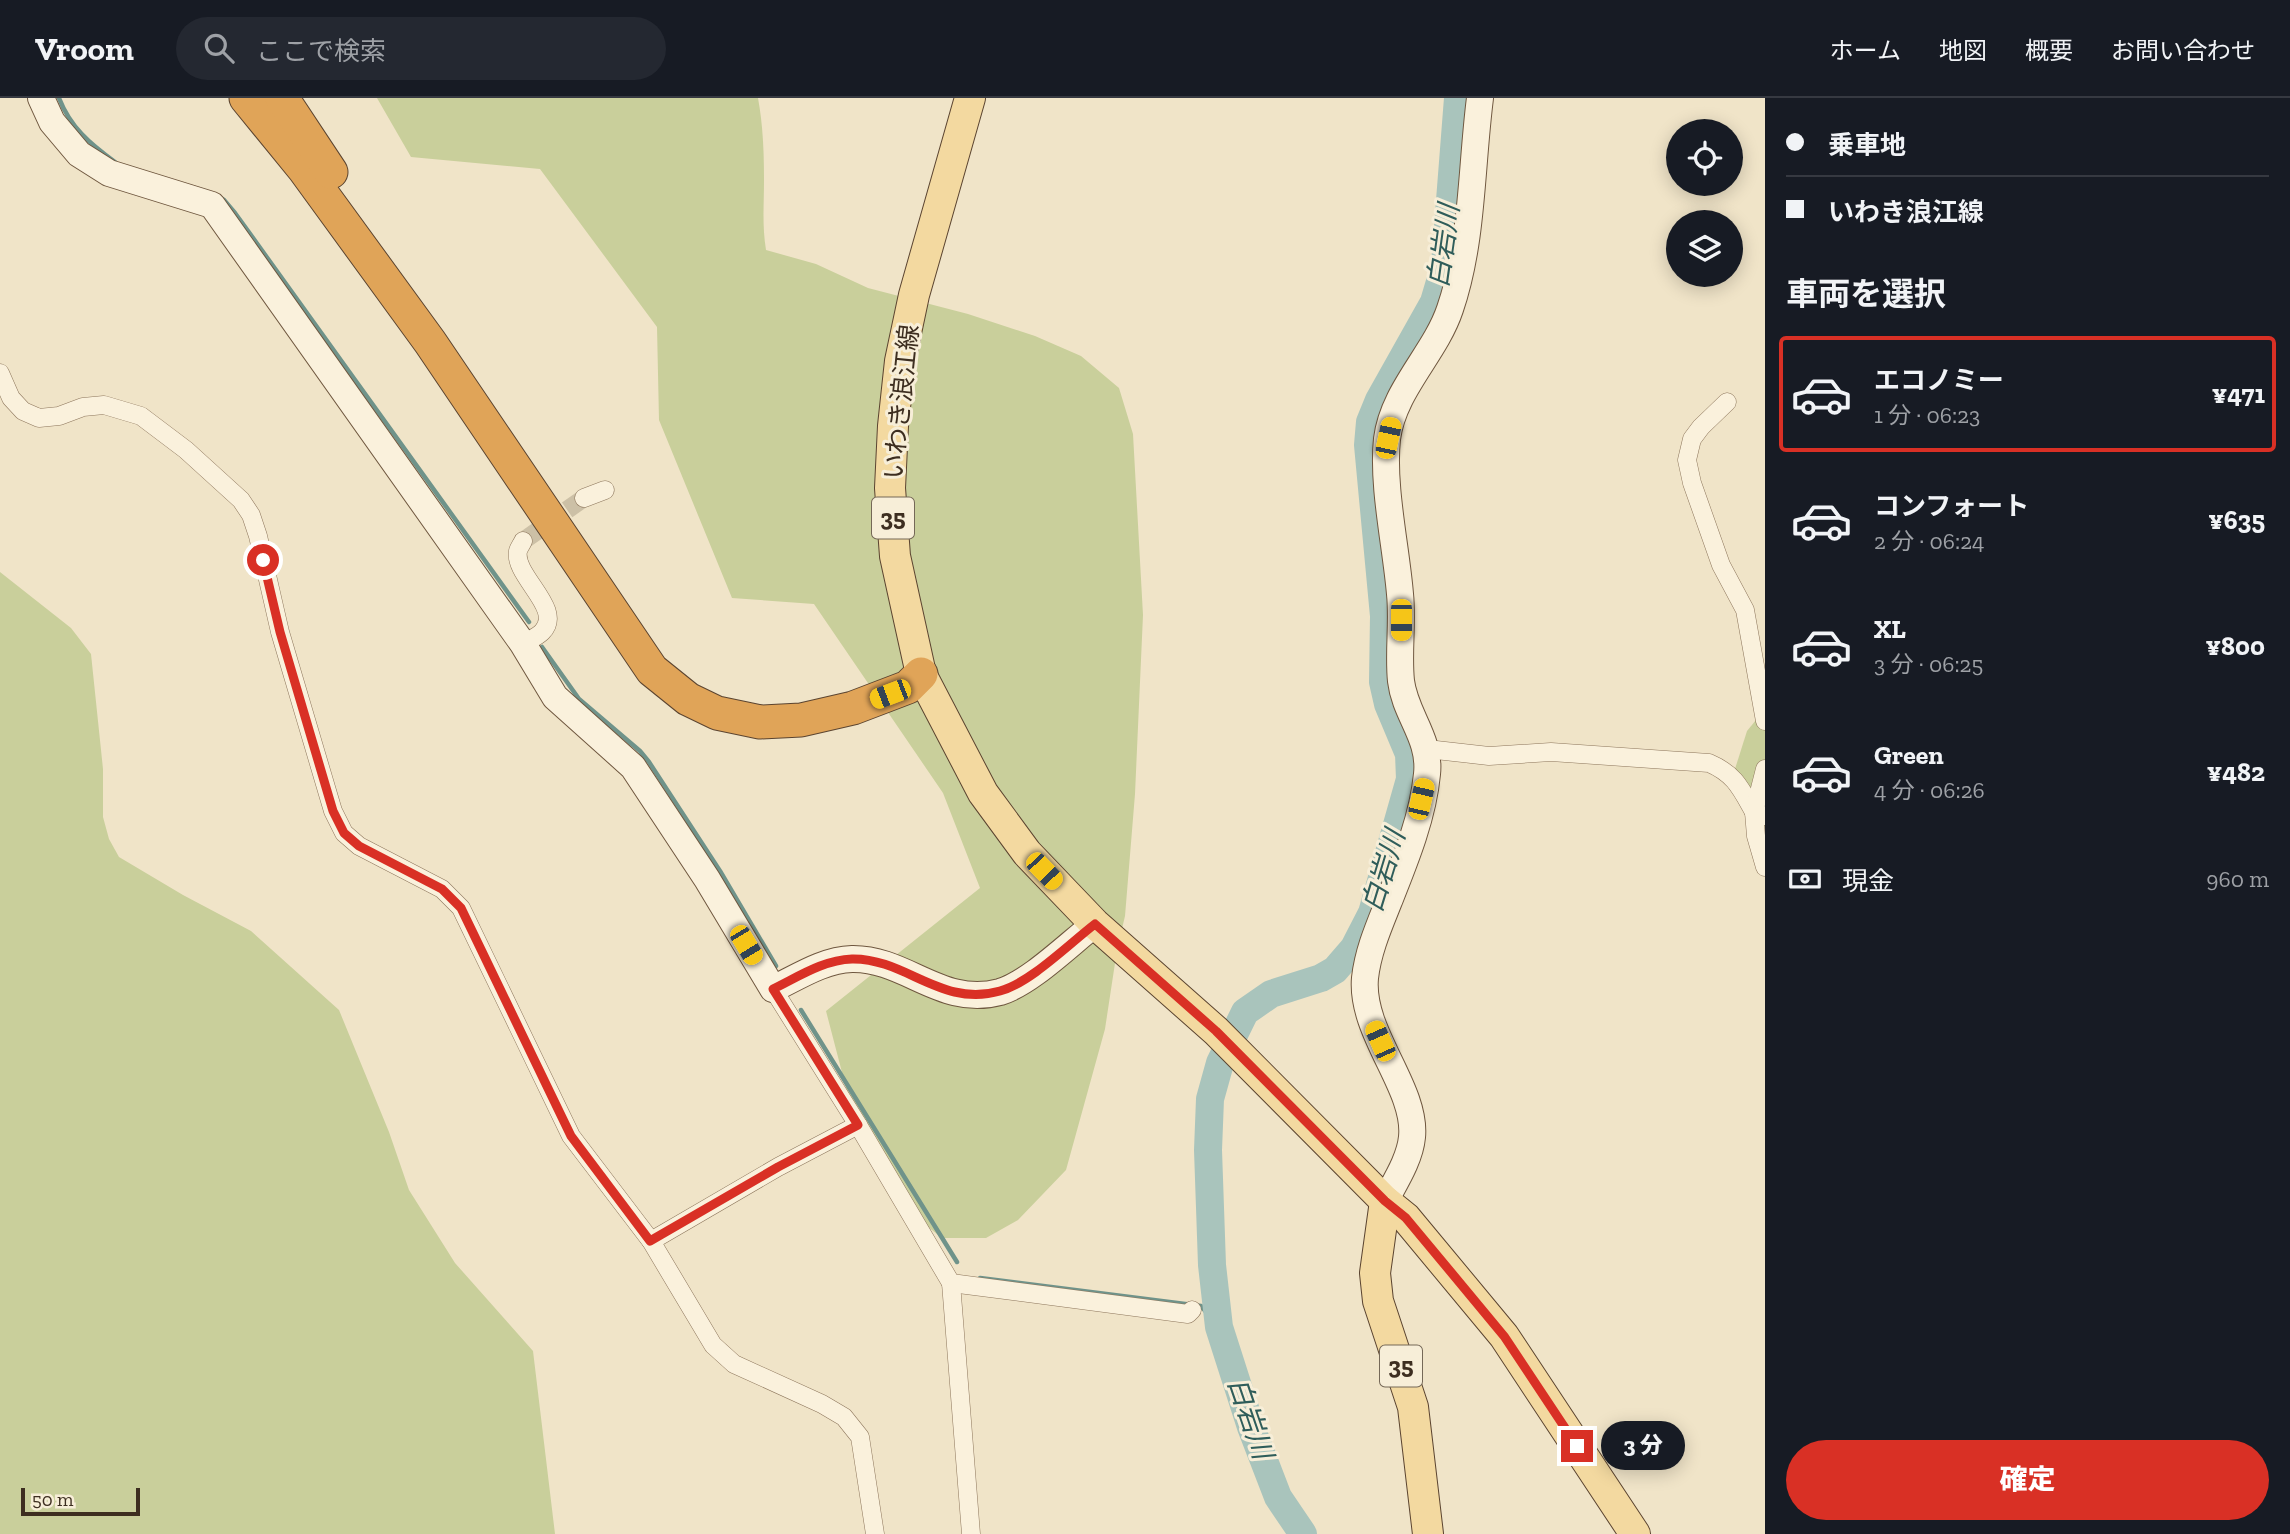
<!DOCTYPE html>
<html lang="ja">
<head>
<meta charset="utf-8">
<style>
	body { margin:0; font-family:"Zilla Slab","Noto Sans JP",serif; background:#242831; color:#f1f3f6; height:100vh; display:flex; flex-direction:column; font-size:26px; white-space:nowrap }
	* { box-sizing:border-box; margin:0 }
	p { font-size:23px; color:#9ea1a6 }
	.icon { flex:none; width:38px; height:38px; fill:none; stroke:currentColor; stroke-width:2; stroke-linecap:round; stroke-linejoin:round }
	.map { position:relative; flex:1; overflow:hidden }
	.drawer { display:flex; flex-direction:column; background:#171b24; width:525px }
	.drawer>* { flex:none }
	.banner { display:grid; align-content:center; height:154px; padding:0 21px; background:#171b24 }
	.controls { position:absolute; left:1666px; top:21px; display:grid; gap:14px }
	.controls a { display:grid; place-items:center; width:77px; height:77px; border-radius:50%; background:#171b24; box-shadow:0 4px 18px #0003; font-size:35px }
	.scale { position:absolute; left:21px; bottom:18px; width:119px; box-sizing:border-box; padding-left:7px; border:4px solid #3d2e20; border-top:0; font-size:19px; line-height:24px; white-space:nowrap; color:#3d2e20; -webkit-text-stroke:5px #f7eed8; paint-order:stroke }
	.end { position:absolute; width:32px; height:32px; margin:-16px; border:9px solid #d93025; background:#fff; box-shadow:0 0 0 4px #fff }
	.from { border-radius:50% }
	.bubble { position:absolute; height:49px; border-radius:24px; background:#171b24; box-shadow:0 4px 18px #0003; font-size:23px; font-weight:800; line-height:49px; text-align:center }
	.car { position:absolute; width:21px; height:42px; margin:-21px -10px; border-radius:9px; box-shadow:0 0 5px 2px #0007; background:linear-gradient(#f5c518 24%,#345 0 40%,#f5c518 0 76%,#345 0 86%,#f5c518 0) }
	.banner b { display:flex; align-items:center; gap:24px; height:66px; font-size:26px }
	.banner b+b { border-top:2px solid #363941 }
	.banner i { width:18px; height:18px; background:#f1f3f6 }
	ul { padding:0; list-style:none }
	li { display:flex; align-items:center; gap:21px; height:116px; margin:0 14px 10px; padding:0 7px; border:4px solid transparent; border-radius:7px }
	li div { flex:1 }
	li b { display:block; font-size:26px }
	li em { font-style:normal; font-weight:800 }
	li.on { border-color:#d93025 }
	li>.icon { width:63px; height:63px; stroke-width:1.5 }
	h2 { padding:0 21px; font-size:32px; line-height:84px }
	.pay { display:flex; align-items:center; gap:18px; height:77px; padding:0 21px; font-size:26px }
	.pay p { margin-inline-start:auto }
	.action { display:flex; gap:14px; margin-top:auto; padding:14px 21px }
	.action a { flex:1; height:80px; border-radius:42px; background:#d93025; color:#fff; font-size:28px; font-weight:800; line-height:80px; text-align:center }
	header { display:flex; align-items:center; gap:42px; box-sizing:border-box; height:98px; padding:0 35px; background:#171b24; border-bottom:2px solid #363941 }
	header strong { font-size:33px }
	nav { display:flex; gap:38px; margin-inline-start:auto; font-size:24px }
	.search { width:490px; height:63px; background:#242831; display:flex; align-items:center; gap:18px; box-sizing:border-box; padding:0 24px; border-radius:38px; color:#9ea1a6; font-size:26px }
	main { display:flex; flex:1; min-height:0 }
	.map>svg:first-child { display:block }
	.green { fill:#c9cf9b }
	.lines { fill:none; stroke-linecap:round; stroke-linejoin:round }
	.stream { stroke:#6f938a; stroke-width:4.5 }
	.river { stroke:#a9c4bc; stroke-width:28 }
	.street-tunnel { stroke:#ccc0a6; stroke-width:18; stroke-dasharray:18 9; stroke-linecap:butt }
	.street-casing { stroke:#8d765c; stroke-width:19 }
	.secondary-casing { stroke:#6f573f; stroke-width:28 }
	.primary-casing { stroke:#5b4430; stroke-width:32 }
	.highway-casing { stroke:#5b4430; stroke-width:35 }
	.street { stroke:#faf1dc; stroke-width:18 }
	.secondary { stroke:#faf1dc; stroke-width:26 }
	.primary { stroke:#f3d9a0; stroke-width:30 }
	.highway { stroke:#e0a458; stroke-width:33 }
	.route { stroke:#d93025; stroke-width:9 }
	.labels { text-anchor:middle; stroke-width:6; stroke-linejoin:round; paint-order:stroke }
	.shield { fill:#f7eed8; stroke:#756857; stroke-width:2 }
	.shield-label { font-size:24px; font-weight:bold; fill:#3d2e20 }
	.street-label { font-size:26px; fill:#3d2e20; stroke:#f7eed8 }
	.water-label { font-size:28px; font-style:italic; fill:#2f5d5a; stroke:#f7eed8 }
</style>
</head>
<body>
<header>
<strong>Vroom</strong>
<div class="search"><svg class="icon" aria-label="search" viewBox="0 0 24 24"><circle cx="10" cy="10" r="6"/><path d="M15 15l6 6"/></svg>ここで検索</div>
<nav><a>ホーム</a><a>地図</a><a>概要</a><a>お問い合わせ</a></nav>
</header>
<main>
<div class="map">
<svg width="1765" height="1436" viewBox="0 0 1765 1436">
	<rect width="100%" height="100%" fill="#f0e4c8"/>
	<g class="green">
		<path d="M377,0H758C763,27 764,54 764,82C764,106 762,128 766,152L816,166L868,190L968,216L1035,238L1081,258L1119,290L1133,336L1143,517L1135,696L1125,818L1117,852L1105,931L1066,1072L1018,1122L986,1140H942L902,1108L850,1005L826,913L980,790L943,695L814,506L732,500L659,322L657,229L540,71L411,59Z"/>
		<path d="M0,474L71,530L91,556L103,671V719L109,741L119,759L183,797L251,833L339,912L389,1034L409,1092L455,1165L533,1253L555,1436H0Z"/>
		<path d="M1765,611V742L1735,671L1747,633Z"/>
	</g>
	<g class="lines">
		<g class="stream">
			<path d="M59,0C70,29 90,46 115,64"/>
			<path d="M219,99L224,102L235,115L529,524"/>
			<path d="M542,549L579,601L640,653L649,664L720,773L776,868"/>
			<path d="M801,912L957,1164"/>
			<path d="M980,1180L1201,1208L1219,1229"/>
		</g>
		<path class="river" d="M1303,1436L1278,1399L1251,1329L1219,1229L1212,1167L1208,1052L1210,1001L1220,965L1245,914L1271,896L1321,880L1335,872L1354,850L1372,815L1410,681L1409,656L1388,606L1383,584L1384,518L1368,347L1370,324L1379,302L1434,204L1445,167L1458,0"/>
		<path class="street-tunnel" d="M523,443L584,400"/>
		<g class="street-casing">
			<g id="street">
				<path d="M0,275L11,300L23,313L39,320L59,318L83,309L104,307L141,318L186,352L241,402L251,417L258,438L280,534L333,713L344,735L359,748L442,791L461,810L571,1038L651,1143L713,1247L734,1266L822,1306L844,1319L860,1339L875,1436"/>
				<path d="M1727,304L1701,329L1692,341L1687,362L1692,385L1721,467L1745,512L1765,623"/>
				<path d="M584,400L605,392"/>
				<path d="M523,546C529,542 537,539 542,534C565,511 513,478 518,453C519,449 522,446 523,443"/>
				<path d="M1427,651L1489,658L1551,654L1709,665C1735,676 1741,691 1754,714L1765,718"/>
				<path d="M1765,671L1754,714L1756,738L1765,769"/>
				<path d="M773,891L858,1027L951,1185L1188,1216L1192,1212"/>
				<path d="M651,1143L778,1069L858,1027"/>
				<path d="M951,1185L971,1436"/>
			</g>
		</g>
		<g class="secondary-casing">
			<g id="secondary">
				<path d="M41,0L52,24L79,56L109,75L212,107L523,546L555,599L633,669L707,781L773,891C798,879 823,862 852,861C906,860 942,910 1000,894C1030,885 1069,846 1095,826"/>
				<path d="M1385,1103C1395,1084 1410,1061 1412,1039C1417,990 1360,935 1365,880C1368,853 1379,828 1389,803C1405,763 1423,719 1427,676C1431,640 1405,617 1401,583C1398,554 1403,525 1400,496C1396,448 1382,388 1387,341C1393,292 1435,256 1450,211C1473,144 1471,70 1480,0"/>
			</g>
		</g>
		<g class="primary-casing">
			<g id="primary">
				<path d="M970,0L914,197L900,263L893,328L890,390L895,458L921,576L983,695L1027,755L1095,826L1216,933L1385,1103L1406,1120L1504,1238L1635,1436"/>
				<path d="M1385,1103L1375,1175L1378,1203L1413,1309L1428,1436"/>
			</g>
		</g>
		<g class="highway-casing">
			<g id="highway">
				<path d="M246,0L304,71L430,244L652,572L688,601L717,615L760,624L801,622L853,610L908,589L921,576"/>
				<path d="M282,0L331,74"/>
			</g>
		</g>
		<use href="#street" class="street"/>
		<use href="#secondary" class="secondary"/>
		<use href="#primary" class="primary"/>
		<use href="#highway" class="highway"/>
	</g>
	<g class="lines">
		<path class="route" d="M263,462L280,534L333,713L344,735L359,748L442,791L461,810L571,1038L650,1143L778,1069L858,1027L773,891C798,879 823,862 852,861C906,860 941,910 1000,893C1030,885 1069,846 1095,826L1216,933L1385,1103L1406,1120L1504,1238L1577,1348"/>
	</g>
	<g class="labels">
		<g class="shield">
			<rect x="872" y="399.5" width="42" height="41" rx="5"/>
			<rect x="1380" y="1247.5" width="42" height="41" rx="5"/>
		</g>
		<g class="shield-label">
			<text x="893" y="428">35</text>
			<text x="1401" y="1276">35</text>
		</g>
		<g class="street-label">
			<text transform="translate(901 304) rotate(-84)" y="9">いわき浪江線</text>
		</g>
		<g class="water-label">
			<text transform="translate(1443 148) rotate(-82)" y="10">白岩川</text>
			<text transform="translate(1383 773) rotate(-73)" y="10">白岩川</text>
			<text transform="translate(1251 1320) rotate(71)" y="10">白岩川</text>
		</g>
	</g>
</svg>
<div class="controls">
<a><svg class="icon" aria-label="locate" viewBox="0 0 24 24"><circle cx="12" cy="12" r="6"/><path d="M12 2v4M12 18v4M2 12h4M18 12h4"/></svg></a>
<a><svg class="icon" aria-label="layers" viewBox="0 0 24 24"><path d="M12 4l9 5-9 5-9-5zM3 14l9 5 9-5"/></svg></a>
</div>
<div class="scale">50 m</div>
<i class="end from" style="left:263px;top:462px"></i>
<i class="end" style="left:1577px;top:1348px"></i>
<div class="bubble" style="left:1601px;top:1323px;width:84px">3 分</div>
<i class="car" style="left:1388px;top:340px;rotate:12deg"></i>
<i class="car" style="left:1401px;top:522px;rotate:180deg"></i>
<i class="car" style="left:890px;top:596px;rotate:249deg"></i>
<i class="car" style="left:1421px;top:701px;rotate:13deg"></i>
<i class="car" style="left:1044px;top:773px;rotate:136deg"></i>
<i class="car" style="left:746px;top:847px;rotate:149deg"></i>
<i class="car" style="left:1380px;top:943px;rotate:336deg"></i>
</div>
<section class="drawer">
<div class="banner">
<b><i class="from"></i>乗車地</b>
<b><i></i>いわき浪江線</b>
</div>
<h2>車両を選択</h2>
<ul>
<li class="on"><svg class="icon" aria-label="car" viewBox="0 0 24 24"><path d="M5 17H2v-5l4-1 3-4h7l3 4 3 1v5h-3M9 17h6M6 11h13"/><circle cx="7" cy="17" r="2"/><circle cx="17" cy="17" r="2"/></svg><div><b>エコノミー</b><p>1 分 · 06:23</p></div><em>¥471</em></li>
<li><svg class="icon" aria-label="car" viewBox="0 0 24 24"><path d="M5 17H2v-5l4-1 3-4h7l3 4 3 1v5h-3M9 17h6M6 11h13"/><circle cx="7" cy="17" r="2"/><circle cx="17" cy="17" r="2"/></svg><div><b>コンフォート</b><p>2 分 · 06:24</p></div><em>¥635</em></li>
<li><svg class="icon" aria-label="car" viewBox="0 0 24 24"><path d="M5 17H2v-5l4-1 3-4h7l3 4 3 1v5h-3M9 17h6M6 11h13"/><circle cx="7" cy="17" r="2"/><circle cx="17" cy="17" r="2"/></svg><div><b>XL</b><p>3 分 · 06:25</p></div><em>¥800</em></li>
<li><svg class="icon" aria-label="car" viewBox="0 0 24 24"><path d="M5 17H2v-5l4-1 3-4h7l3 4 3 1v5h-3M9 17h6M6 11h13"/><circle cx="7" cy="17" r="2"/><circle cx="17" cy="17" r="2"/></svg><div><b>Green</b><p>4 分 · 06:26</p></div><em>¥482</em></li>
</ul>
<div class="pay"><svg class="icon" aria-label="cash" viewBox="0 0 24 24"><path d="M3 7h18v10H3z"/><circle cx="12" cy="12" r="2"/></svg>現金<p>960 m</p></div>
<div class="action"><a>確定</a></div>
</section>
</main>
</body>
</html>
